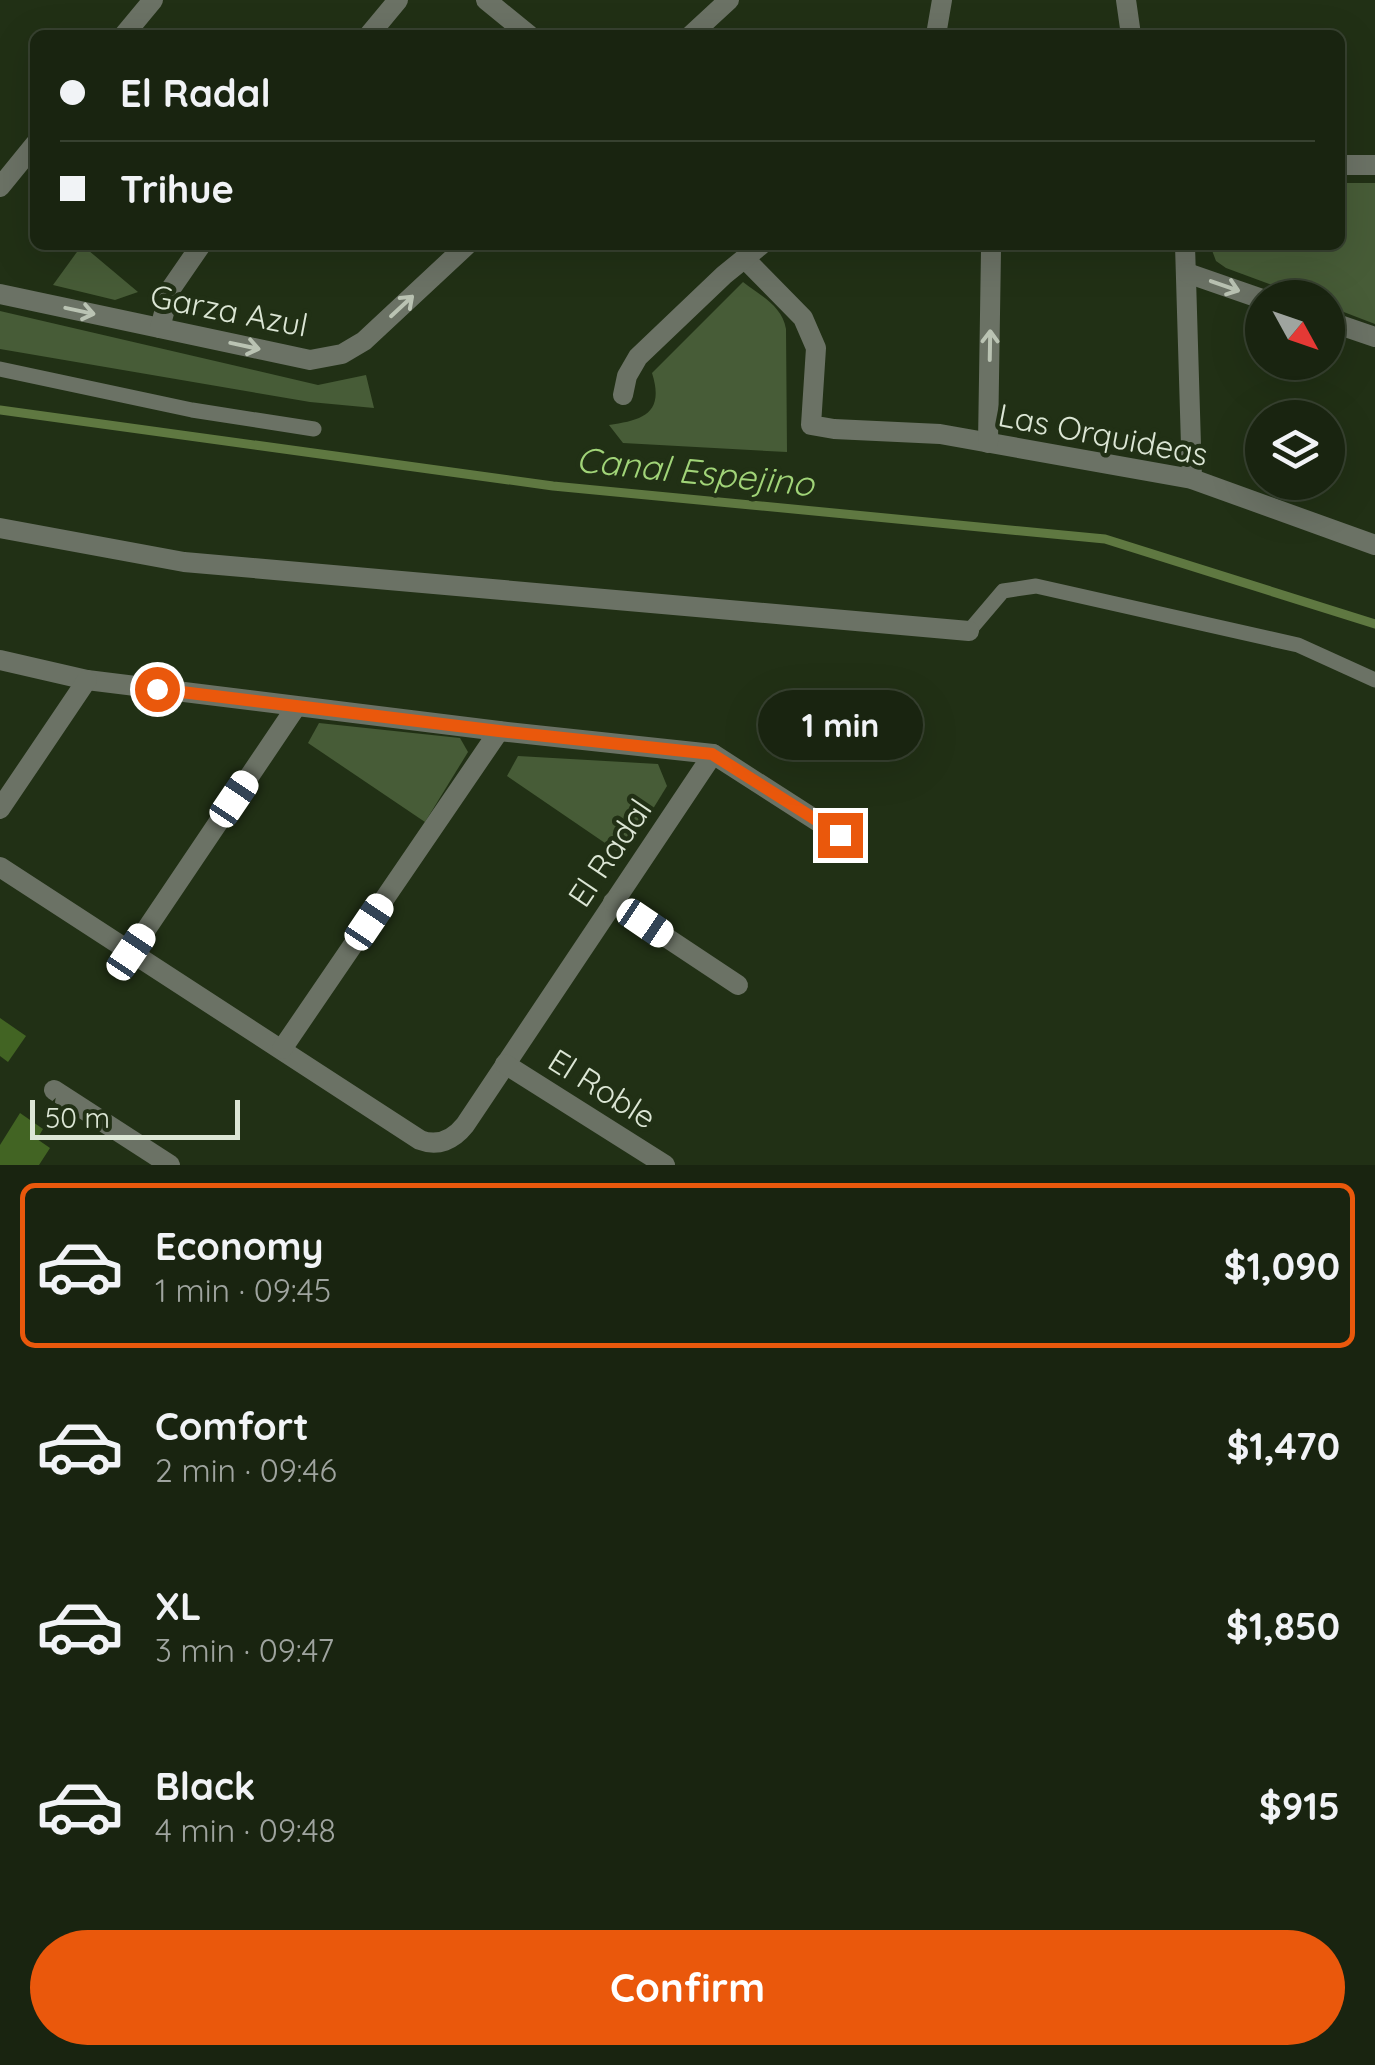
<!DOCTYPE html>
<html lang="en">
<head>
<meta charset="utf-8">
<style>
	body { margin:0; font-family:Quicksand,sans-serif; background:#26301e; color:#f1f3f6; height:100vh; display:flex; flex-direction:column; font-size:38px; white-space:nowrap }
	* { box-sizing:border-box; margin:0 }
	p { font-size:32px; color:#9fa49f }
	.icon { flex:none; width:55px; height:55px; fill:none; stroke:currentColor; stroke-width:2; stroke-linecap:round; stroke-linejoin:round }
	.map { position:relative; height:1165px; overflow:hidden }
	.drawer { display:flex; flex-direction:column; background:#192410; flex:1 }
	.drawer>* { flex:none }
	.hud { position:absolute; left:30px; top:30px; width:1315px; height:220px; border-radius:15px; box-shadow:0 10px 40px #0002,0 0 0 2px #374130; display:grid; align-content:center; height:220px; padding:0 30px; background:#192410 }
	.needle { width:65px; rotate:130deg }
	.buttons { position:absolute; left:1245px; top:280px; display:grid; gap:20px }
	.buttons a { display:grid; place-items:center; width:100px; height:100px; border-radius:50%; background:#192410; box-shadow:0 10px 40px #0002,0 0 0 2px #374130; font-size:50px }
	.scale { position:absolute; left:30px; bottom:25px; width:210px; box-sizing:border-box; padding-left:10px; border:5px solid #dce6d5; border-top:0; font-size:28px; line-height:35px; white-space:nowrap; color:#dce6d5; -webkit-text-stroke:8px #213015; paint-order:stroke }
	.end { position:absolute; width:45px; height:45px; margin:-22px; border:12px solid #ea580c; background:#fff; box-shadow:0 0 0 5px #fff }
	.from { border-radius:50% }
	.bubble { position:absolute; height:70px; border-radius:35px; background:#192410; box-shadow:0 10px 40px #0002,0 0 0 2px #374130; font-size:32px; font-weight:800; line-height:70px; text-align:center }
	.car { position:absolute; width:30px; height:60px; margin:-30px -15px; border-radius:12px; box-shadow:0 0 8px 2px #0007; background:linear-gradient(#fff 24%,#345 0 40%,#fff 0 76%,#345 0 86%,#fff 0) }
	.hud b { display:flex; align-items:center; gap:35px; height:95px; font-size:38px }
	.hud b+b { border-top:2px solid #374130 }
	.hud i { width:25px; height:25px; background:#f1f3f6 }
	ul { padding:18px 0 0; list-style:none }
	li { display:flex; align-items:center; gap:30px; height:165px; margin:0 20px 15px; padding:0 10px; border:5px solid transparent; border-radius:15px }
	li div { flex:1 }
	li b { display:block; font-size:38px }
	li em { font-style:normal; font-weight:800 }
	li.on { border-color:#ea580c }
	li>.icon { width:90px; height:90px; stroke-width:1.5 }
	.action { display:flex; gap:20px; margin-top:auto; padding:20px 30px }
	.action a { flex:1; height:115px; border-radius:60px; background:#ea580c; color:#fff; font-size:40px; font-weight:800; line-height:115px; text-align:center }
	.map>svg:first-child { display:block }
	.green { fill:#475c37 }
	.lines { fill:none; stroke-linecap:round; stroke-linejoin:round }
	.stream { stroke:#5f7841; stroke-width:9 }
	.building { fill:#426423 }
	.service { stroke:#6b7265; stroke-width:15 }
	.minor { stroke:#6b7265; stroke-width:20 }
	.oneway { stroke:#bac3b3 }
	.route { stroke:#ea580c; stroke-width:12 }
	.labels { text-anchor:middle; stroke-width:9; stroke-linejoin:round; paint-order:stroke }
	.street-label { font-size:32px; fill:#dce6d5; stroke:#213015 }
	.water-label { font-size:35px; font-style:italic; fill:#a1d478; stroke:#213015 }
</style>
</head>
<body>
<div class="map">
<svg width="1375" height="1165" viewBox="0 0 1375 1165">
	<rect width="100%" height="100%" fill="#213015"/>
	<g class="green">
		<path d="M1340,183H1375V324L1328,306V298L1305,297L1226,268L1216,261L1210,245H1340Z"/>
		<path d="M82,245L138,292L115,300L53,285Z"/>
		<path d="M743,282C761,296 782,306 786,329L787,452L623,443L609,425C642,420 665,414 652,373Z"/>
		<path d="M0,311L318,385L366,375L374,408L310,402L0,349Z"/>
		<path d="M319,723L460,738L468,752L425,822L308,743Z"/>
		<path d="M518,756L658,764L667,786L624,856L507,776Z"/>
	</g>
	<g class="lines">
		<path class="stream" d="M0,410L553,486L1105,539L1375,624"/>
	</g>
	<g class="building">
		<path d="M0,1018L26,1036L8,1062L0,1056Z"/>
		<path d="M20,1113L43,1129L37,1139L50,1148L39,1165H0V1145Z"/>
	</g>
	<g class="lines">
		<g class="service">
			<path d="M0,369L192,410L314,429"/>
			<path d="M969,631L1003,591L1036,586L1298,645L1375,680"/>
		</g>
		<g class="minor">
			<path d="M486,0L529,35"/>
			<path d="M1126,0L1131,35"/>
			<path d="M124,35L153,0"/>
			<path d="M369,35L398,0"/>
			<path d="M691,35L729,0"/>
			<path d="M936,35L942,0"/>
			<path d="M1340,165H1375"/>
			<path d="M0,187L35,144"/>
			<path d="M1185,245L1192,479"/>
			<path d="M745,259L803,318L816,348L811,425L834,429L940,434L1192,479L1375,545"/>
			<path d="M1187,273L1262,299"/>
			<path d="M0,294L310,360L342,354L364,341L467,245"/>
			<path d="M1328,321L1375,337"/>
			<path d="M160,328L170,290L201,245"/>
			<path d="M623,395L627,376L638,357L724,275L761,245"/>
			<path d="M988,443L991,250L990,245"/>
			<path d="M0,528L184,562L969,631"/>
			<path d="M0,660L87,680L499,731L713,754L839,835"/>
			<path d="M0,809L87,680"/>
			<path d="M0,867L420,1140C438,1147 453,1140 465,1125L713,754"/>
			<path d="M613,902L738,985"/>
			<path d="M131,952L296,707"/>
			<path d="M282,1049L499,731"/>
			<path d="M505,1064L665,1165"/>
			<path d="M54,1090L170,1165"/>
		</g>
	</g>
	<defs><path id="oneway-shaft" d="M-6 0H5M1.5-3L5.5 0L1.5 3" fill="none" stroke-width="1.6" stroke-linecap="round" stroke-linejoin="round" transform="scale(2.5)"/></defs>
	<g class="oneway">
		<use href="#oneway-shaft" transform="translate(1225 286) rotate(19)"/>
		<use href="#oneway-shaft" transform="translate(402 306) rotate(-43)"/>
		<use href="#oneway-shaft" transform="translate(80 311) rotate(12)"/>
		<use href="#oneway-shaft" transform="translate(990 345) rotate(-89)"/>
		<use href="#oneway-shaft" transform="translate(245 346) rotate(12)"/>
	</g>
	<g class="lines">
		<path class="route" d="M157,689L499,731L712,754L840,835"/>
	</g>
	<g class="labels">
		<g class="street-label">
			<text transform="translate(229 311) rotate(11)" y="11">Garza Azul</text>
			<text transform="translate(1103 435) rotate(11)" y="11">Las Orquideas</text>
			<text transform="translate(610 853) rotate(-56)" y="11">El Radal</text>
			<text transform="translate(602 1089) rotate(32)" y="11">El Roble</text>
		</g>
		<g class="water-label">
			<text transform="translate(695 472) rotate(6)" y="12">Canal Espejino</text>
		</g>
	</g>
</svg>
<div class="buttons">
<a><svg class="needle" viewBox="-14 -14 28 28"><path d="M0-13l5 13h-10z" fill="#e53935"/><path d="M0 13l5-13h-10z" fill="#9fa49f"/></svg></a>
<a><svg class="icon" aria-label="layers" viewBox="0 0 24 24"><path d="M12 4l9 5-9 5-9-5zM3 14l9 5 9-5"/></svg></a>
</div>
<div class="scale">50 m</div>
<i class="end from" style="left:157px;top:689px"></i>
<i class="end" style="left:840px;top:835px"></i>
<div class="bubble" style="left:758px;top:690px;width:165px">1 min</div>
<i class="car" style="left:234px;top:799px;rotate:34deg"></i>
<i class="car" style="left:369px;top:922px;rotate:34deg"></i>
<i class="car" style="left:645px;top:923px;rotate:124deg"></i>
<i class="car" style="left:131px;top:952px;rotate:34deg"></i>
<div class="hud">
<b><i class="from"></i>El Radal</b>
<b><i></i>Trihue</b>
</div>
</div>
<section class="drawer">
<ul>
<li class="on"><svg class="icon" aria-label="car" viewBox="0 0 24 24"><path d="M5 17H2v-5l4-1 3-4h7l3 4 3 1v5h-3M9 17h6M6 11h13"/><circle cx="7" cy="17" r="2"/><circle cx="17" cy="17" r="2"/></svg><div><b>Economy</b><p>1 min · 09:45</p></div><em>$1,090</em></li>
<li><svg class="icon" aria-label="car" viewBox="0 0 24 24"><path d="M5 17H2v-5l4-1 3-4h7l3 4 3 1v5h-3M9 17h6M6 11h13"/><circle cx="7" cy="17" r="2"/><circle cx="17" cy="17" r="2"/></svg><div><b>Comfort</b><p>2 min · 09:46</p></div><em>$1,470</em></li>
<li><svg class="icon" aria-label="car" viewBox="0 0 24 24"><path d="M5 17H2v-5l4-1 3-4h7l3 4 3 1v5h-3M9 17h6M6 11h13"/><circle cx="7" cy="17" r="2"/><circle cx="17" cy="17" r="2"/></svg><div><b>XL</b><p>3 min · 09:47</p></div><em>$1,850</em></li>
<li><svg class="icon" aria-label="car" viewBox="0 0 24 24"><path d="M5 17H2v-5l4-1 3-4h7l3 4 3 1v5h-3M9 17h6M6 11h13"/><circle cx="7" cy="17" r="2"/><circle cx="17" cy="17" r="2"/></svg><div><b>Black</b><p>4 min · 09:48</p></div><em>$915</em></li>
</ul>
<div class="action"><a>Confirm</a></div>
</section>
</body>
</html>
